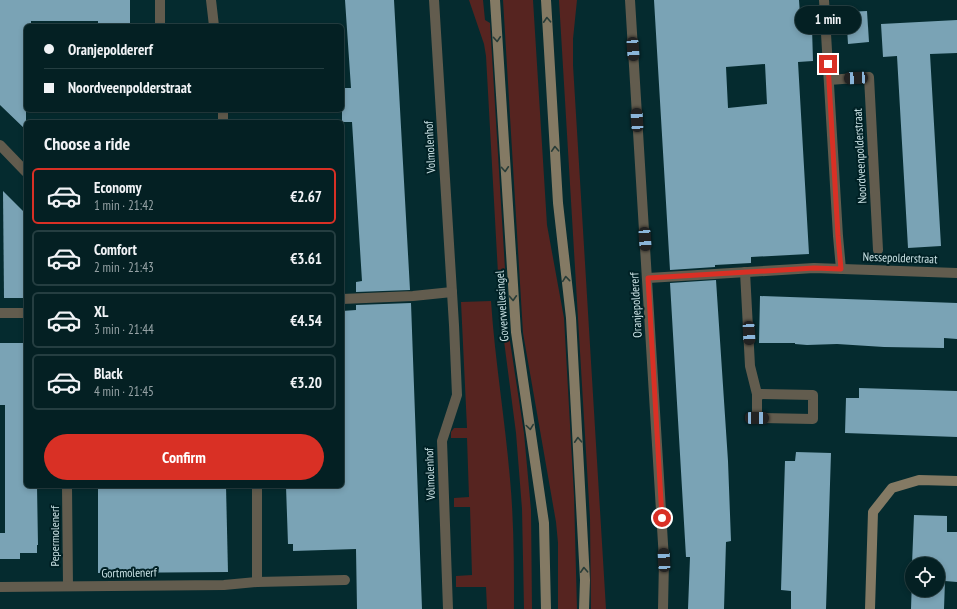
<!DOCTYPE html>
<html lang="en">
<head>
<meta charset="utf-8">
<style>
	body { margin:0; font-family:"PT Sans Narrow",sans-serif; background:#0d282b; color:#f1f3f6; height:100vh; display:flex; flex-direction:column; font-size:15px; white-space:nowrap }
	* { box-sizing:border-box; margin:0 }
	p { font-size:13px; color:#97a3a6 }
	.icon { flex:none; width:22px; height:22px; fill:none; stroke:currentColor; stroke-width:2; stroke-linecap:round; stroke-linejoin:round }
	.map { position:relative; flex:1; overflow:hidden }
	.panel { position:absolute; left:24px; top:120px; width:320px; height:368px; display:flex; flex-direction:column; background:#042023; border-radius:6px; box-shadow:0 2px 6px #0003,0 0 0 1px #253e41 }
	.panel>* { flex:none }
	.banner { position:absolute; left:24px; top:24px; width:320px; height:88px; border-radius:6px; box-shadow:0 2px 6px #0003,0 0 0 1px #253e41; display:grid; align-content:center; height:88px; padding:0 20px; background:#042023 }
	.buttons { position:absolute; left:905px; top:557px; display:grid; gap:8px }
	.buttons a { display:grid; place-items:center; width:40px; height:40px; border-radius:50%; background:#042023; box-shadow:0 2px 6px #0003,0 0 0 1px #253e41; font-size:20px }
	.end { position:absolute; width:18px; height:18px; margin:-9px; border:5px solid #d93025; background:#fff; box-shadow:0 0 0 2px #fff }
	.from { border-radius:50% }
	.bubble { position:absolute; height:28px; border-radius:14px; background:#042023; box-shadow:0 2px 6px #0003,0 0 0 1px #253e41; font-size:13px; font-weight:800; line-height:28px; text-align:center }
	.car { position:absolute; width:12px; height:24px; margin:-12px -6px; border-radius:5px; box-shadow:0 0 3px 1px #0007; background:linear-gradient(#222 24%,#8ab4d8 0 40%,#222 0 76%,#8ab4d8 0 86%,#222 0) }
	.banner b { display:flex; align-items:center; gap:14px; height:38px; font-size:15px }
	.banner b+b { border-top:1px solid #253e41 }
	.banner i { width:10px; height:10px; background:#f1f3f6 }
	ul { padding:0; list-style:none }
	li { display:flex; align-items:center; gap:12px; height:56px; margin:0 8px 6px; padding:0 12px; border:2px solid #253e41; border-radius:6px }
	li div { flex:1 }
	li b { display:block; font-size:15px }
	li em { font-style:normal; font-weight:800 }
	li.on { border-color:#d93025 }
	li>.icon { width:36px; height:36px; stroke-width:1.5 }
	h2 { padding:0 20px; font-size:18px; line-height:48px }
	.action { display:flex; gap:8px; margin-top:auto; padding:8px 20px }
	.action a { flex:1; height:46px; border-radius:24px; background:#d93025; color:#fff; font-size:16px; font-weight:800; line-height:46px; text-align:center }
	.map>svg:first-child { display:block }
	.green { fill:#562420 }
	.building { fill:#7aa3b5; fill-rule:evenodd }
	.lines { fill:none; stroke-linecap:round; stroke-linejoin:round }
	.street { stroke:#625c4e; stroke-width:10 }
	.secondary { stroke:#847a64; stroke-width:10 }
	.oneway { stroke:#283c38 }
	.route { stroke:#d93025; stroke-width:5 }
	.labels { text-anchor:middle; stroke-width:4; stroke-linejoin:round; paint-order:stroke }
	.street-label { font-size:12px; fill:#cbe3e6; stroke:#002125 }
</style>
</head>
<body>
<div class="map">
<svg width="957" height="609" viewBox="0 0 957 609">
	<rect width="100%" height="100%" fill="#052b2f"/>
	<g class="green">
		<path d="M469,0H483L485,20L490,23L509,335L524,433L531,510L532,609H524L522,509L516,433L500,310L486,56L484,44Z"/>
		<path d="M503,0H533L547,225L564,318L574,496L577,609H558V543L556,522L523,333Z"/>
		<path d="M559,0H577L573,39V65L606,609H591L590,519Z"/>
		<path d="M491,301C495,361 505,419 510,479C514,522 514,566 514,609H487L486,587H456V576L472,575L470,507H454V498L469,497L467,438H451V432L454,428H467L461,302Z"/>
	</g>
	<g class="building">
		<path d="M0,0H130V26H98V21H31V26H26V130L0,105Z"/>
		<path d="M345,0H394L410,290L356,292V282L362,281L352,122H342V88H351Z"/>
		<path d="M654,0H799L801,29L812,28L813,61L798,62L809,254L751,257V263L715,265V267L670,270ZM765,64L767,104L728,108L726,67Z"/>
		<path d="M867,11L869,42L848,44L846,12Z"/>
		<path d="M957,20V53L930,54L941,246L908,248L897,56L883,57L881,24Z"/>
		<path d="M3,191L26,214V298H4Z"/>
		<path d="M716,280L728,461L731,541L726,542L724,609H688L690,557H686L670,283Z"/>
		<path d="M760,296L957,303V339L944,338V348L884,347L837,344L807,345L795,344V343H759Z"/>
		<path d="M411,303L422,609H357L356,549L293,551V544H288L286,486H342V311L356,310V305Z"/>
		<path d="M0,343H26V486H37L38,545H37V553H20V559H0V533H5V405H0Z"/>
		<path d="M859,388L957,391V437L845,433L846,398H859Z"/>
		<path d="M796,452L831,453L826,609H791V591L781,590L785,461H795Z"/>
		<path d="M98,486H226L228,572L98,573Z"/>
		<path d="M914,515L947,516V532H957V582L945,581L944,609H911L912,579V590H938V564H912Z"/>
	</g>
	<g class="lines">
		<g class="street">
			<path d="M160,0V26"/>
			<path d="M211,0L214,26"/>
			<path d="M434,0L454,325L457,395L442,441L448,609"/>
			<path d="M630,0L664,560L663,609"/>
			<path d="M824,0L838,236L841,269"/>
			<path d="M829,80L869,77L878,250"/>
			<path d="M223,110V122"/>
			<path d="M0,145L26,172"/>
			<path d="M745,272L750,366L757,394L813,395V419L757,418V394"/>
			<path d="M648,278L814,268L957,273"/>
			<path d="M342,299L413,296L452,292"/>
			<path d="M0,313H26"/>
			<path d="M67,486L68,586"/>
			<path d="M257,486V582"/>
			<path d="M0,587L224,585L257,582L345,580"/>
		</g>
		<g class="secondary">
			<path d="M495,0L516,332L544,523L546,609"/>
			<path d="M546,0L558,203L571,318L585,580L584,609"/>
			<path d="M870,609L873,512L892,488L919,480L957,481"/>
		</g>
	</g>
	<defs><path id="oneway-chevron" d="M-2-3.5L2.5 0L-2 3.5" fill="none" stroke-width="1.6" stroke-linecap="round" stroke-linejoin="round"/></defs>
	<g class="oneway">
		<use href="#oneway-chevron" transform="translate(547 20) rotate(-93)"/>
		<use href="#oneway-chevron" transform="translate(497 39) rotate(86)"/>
		<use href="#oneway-chevron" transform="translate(555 149) rotate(-93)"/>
		<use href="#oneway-chevron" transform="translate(505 169) rotate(86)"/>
		<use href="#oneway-chevron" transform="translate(566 279) rotate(-96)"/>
		<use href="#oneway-chevron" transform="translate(513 298) rotate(87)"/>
		<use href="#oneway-chevron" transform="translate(530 427) rotate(82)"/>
		<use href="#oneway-chevron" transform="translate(578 440) rotate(-93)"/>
		<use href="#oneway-chevron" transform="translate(584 570) rotate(-93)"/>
	</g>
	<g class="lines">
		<path class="route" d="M662,518L648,278L814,268L841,269L838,236L828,64"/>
	</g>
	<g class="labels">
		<g class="street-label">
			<text transform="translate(430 147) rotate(-93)" y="4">Volmolenhof</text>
			<text transform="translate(860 156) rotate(-93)" y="4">Noordveenpolderstraat</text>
			<text transform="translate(900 258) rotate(2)" y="4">Nessepolderstraat</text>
			<text transform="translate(636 305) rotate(-93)" y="4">Oranjepoldererf</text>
			<text transform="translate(502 306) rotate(-94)" y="4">Goverwellesingel</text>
			<text transform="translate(430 474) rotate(-92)" y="4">Volmolenhof</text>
			<text transform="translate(55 536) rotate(-90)" y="4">Pepermolenerf</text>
			<text transform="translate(129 573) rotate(-1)" y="4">Gortmolenerf</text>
		</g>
	</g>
</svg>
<div class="buttons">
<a><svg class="icon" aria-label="locate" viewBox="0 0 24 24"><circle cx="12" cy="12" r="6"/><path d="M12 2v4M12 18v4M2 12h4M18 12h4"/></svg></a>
</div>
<i class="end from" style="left:662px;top:518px"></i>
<i class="end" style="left:828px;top:64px"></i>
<div class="bubble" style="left:795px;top:6px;width:66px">1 min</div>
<i class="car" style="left:633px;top:49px;rotate:176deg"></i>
<i class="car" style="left:856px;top:78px;rotate:267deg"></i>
<i class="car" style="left:637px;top:120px;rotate:357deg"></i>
<i class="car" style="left:645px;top:239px;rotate:176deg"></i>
<i class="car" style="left:749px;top:333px;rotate:177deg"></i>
<i class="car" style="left:757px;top:418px;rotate:91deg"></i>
<i class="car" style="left:664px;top:560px;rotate:357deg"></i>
<div class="banner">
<b><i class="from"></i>Oranjepoldererf</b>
<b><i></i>Noordveenpolderstraat</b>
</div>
<section class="panel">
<h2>Choose a ride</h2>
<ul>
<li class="on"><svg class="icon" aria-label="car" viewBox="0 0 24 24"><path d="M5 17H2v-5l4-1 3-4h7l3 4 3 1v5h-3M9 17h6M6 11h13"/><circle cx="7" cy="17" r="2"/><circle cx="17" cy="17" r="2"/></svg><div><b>Economy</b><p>1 min · 21:42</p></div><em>€2.67</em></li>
<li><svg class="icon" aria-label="car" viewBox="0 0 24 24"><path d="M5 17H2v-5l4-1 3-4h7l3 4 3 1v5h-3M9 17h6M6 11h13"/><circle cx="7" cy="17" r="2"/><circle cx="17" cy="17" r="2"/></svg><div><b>Comfort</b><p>2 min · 21:43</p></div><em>€3.61</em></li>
<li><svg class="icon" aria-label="car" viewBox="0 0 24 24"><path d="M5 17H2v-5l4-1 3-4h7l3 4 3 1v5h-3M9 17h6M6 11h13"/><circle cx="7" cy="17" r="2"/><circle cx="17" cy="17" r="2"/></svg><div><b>XL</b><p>3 min · 21:44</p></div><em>€4.54</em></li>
<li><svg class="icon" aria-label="car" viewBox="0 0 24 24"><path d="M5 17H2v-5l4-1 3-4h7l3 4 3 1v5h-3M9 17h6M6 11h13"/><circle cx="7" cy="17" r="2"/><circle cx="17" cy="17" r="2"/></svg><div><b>Black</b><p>4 min · 21:45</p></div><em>€3.20</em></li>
</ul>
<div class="action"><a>Confirm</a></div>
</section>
</div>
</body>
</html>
